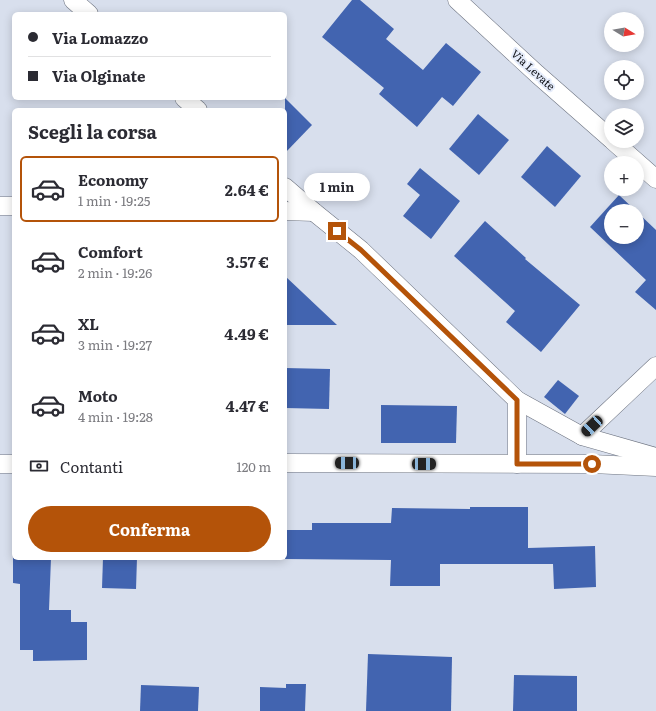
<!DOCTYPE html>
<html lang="it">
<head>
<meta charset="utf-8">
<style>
	body { margin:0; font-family:Literata,serif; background:#f7f7f7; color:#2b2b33; height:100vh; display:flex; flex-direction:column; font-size:15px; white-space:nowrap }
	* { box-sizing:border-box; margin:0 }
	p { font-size:13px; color:#7c7c81 }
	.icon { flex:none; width:22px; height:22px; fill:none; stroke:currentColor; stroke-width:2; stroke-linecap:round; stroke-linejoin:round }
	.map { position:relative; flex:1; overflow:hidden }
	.sheet { position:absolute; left:12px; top:108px; width:275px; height:452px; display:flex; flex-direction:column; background:#fff; border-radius:6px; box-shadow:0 2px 10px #0003 }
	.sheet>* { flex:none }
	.banner { position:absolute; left:12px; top:12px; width:275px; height:88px; border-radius:6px; box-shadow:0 2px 10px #0003; display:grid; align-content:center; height:88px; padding:0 16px; background:#fff }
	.needle { width:26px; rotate:101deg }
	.tools { position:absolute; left:604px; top:12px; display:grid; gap:8px }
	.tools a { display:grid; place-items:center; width:40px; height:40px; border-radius:50%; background:#fff; box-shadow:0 2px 10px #0003; font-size:20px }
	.end { position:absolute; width:18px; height:18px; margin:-9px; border:5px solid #b45309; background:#fff; box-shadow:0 0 0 2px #fff }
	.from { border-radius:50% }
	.bubble { position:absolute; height:28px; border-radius:14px; background:#fff; box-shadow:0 2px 10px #0003; font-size:13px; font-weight:700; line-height:28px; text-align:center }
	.car { position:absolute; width:12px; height:24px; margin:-12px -6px; border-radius:5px; box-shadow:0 0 3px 1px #0007; background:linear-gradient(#222 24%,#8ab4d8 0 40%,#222 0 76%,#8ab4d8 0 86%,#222 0) }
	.banner b { display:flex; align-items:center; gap:14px; height:38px; font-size:15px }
	.banner b+b { border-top:1px solid #e1e1e2 }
	.banner i { width:10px; height:10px; background:#2b2b33 }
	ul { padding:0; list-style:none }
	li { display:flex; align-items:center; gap:12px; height:66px; margin:0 8px 6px; padding:0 8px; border:2px solid transparent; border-radius:6px }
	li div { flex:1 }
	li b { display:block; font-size:15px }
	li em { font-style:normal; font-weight:700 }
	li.selected { border-color:#b45309 }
	li>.icon { width:36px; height:36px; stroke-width:1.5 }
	h2 { padding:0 16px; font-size:18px; line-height:48px }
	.pay { display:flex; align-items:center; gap:10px; height:44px; padding:0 16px; font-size:15px }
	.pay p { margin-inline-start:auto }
	.cta { display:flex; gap:8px; margin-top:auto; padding:8px 16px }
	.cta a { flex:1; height:46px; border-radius:24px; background:#b45309; color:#fff; font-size:16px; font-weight:700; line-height:46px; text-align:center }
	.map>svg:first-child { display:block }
	.building { fill:#4264b0 }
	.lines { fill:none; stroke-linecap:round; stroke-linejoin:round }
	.minor-casing { stroke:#6e7481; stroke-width:19 }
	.minor { stroke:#fff; stroke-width:18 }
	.route { stroke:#b45309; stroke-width:5 }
	.labels { text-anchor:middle; stroke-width:4; stroke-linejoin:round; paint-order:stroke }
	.street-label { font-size:11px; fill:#111318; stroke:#e5ecfb }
</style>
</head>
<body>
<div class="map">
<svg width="656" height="711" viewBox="0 0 656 711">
	<rect width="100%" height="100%" fill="#d8dfed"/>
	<g class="building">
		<path d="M352,0H360L394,29L386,39L423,70L446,43L481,72L453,106L442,97L417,127L379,94L384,88L322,37Z"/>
		<path d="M285,98L312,125L285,153Z"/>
		<path d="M478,114L509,140L479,175L449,149Z"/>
		<path d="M547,146L581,176L555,207L521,177Z"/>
		<path d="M420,168L460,201L431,239L403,216L420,195L407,184Z"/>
		<path d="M619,195L636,211H611V237H637V212L656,230V310L635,292L646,280L590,227Z"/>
		<path d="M485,221L526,258L525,259L580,305L541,352L506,322L515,311L454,256Z"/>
		<path d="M285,276L337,325H285Z"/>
		<path d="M285,368L330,369L329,409L285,408Z"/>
		<path d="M558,380L579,396L565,414L544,397Z"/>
		<path d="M381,405L457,406L456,443H381Z"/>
		<path d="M470,507H528V548L595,546L596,587L554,589L553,564H440V586H390L391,560L285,559V530H312V523H391L392,508L470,509Z"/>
		<path d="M13,558H51L49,610H71V622H87V660L33,661V650H20V584L13,583Z"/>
		<path d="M103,558H137L136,589L102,588Z"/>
		<path d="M368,654L452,657L451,711H366Z"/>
		<path d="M514,675L577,676V711H513Z"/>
		<path d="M286,684H306L305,711H260V687L286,688Z"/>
		<path d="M141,685L199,687L198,711H140Z"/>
	</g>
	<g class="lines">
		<g class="minor-casing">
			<g id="minor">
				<path d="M73,0L89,14"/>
				<path d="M457,0L537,74L611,139"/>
				<path d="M184,98L198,110"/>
				<path d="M613,141L656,179"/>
				<path d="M285,187L314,212L361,250L517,400V464"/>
				<path d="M0,206H14"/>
				<path d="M285,211L314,212"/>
				<path d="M517,400L582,436L656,457"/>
				<path d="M582,436L656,366"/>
				<path d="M285,463L592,464L656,467"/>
				<path d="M0,464H14"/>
			</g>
		</g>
		<use href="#minor" class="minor"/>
	</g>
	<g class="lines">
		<path class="route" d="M337,231L361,250L517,400V464H592"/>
	</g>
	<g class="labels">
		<g class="street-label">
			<text transform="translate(533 70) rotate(42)" y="4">Via Levate</text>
		</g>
	</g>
</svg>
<div class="tools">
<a><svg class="needle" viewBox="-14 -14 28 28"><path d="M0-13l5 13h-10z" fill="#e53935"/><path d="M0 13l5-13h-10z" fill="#7c7c81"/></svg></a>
<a><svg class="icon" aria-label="locate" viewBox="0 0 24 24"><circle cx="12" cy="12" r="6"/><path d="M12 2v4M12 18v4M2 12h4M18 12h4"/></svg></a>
<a><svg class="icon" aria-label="layers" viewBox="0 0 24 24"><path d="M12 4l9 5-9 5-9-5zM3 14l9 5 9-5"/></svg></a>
<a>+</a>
<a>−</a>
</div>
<i class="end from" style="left:592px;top:464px"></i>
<i class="end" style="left:337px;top:231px"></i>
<div class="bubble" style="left:304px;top:173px;width:66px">1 min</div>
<i class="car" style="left:592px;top:426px;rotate:227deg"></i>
<i class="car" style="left:347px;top:463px;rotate:270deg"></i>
<i class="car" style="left:424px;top:464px;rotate:90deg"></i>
<div class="banner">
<b><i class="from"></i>Via Lomazzo</b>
<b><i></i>Via Olginate</b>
</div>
<section class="sheet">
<h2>Scegli la corsa</h2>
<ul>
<li class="selected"><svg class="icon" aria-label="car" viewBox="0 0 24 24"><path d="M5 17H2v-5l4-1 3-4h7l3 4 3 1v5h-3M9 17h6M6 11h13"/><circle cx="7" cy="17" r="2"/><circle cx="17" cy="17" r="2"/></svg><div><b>Economy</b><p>1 min · 19:25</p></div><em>2.64 €</em></li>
<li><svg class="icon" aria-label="car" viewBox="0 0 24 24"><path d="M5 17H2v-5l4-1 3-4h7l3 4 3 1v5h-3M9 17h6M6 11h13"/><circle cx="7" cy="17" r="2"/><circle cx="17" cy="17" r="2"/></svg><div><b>Comfort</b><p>2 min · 19:26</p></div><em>3.57 €</em></li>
<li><svg class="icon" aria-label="car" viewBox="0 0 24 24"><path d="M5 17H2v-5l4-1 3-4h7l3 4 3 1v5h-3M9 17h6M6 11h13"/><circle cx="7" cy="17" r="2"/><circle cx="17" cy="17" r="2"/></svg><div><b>XL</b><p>3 min · 19:27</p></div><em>4.49 €</em></li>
<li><svg class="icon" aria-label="car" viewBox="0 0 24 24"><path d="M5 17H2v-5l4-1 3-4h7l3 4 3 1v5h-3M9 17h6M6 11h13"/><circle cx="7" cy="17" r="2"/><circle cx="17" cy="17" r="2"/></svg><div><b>Moto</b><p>4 min · 19:28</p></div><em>4.47 €</em></li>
</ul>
<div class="pay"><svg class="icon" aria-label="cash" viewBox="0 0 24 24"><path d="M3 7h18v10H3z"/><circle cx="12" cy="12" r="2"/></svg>Contanti<p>120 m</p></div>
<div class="cta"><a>Conferma</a></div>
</section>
</div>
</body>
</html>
